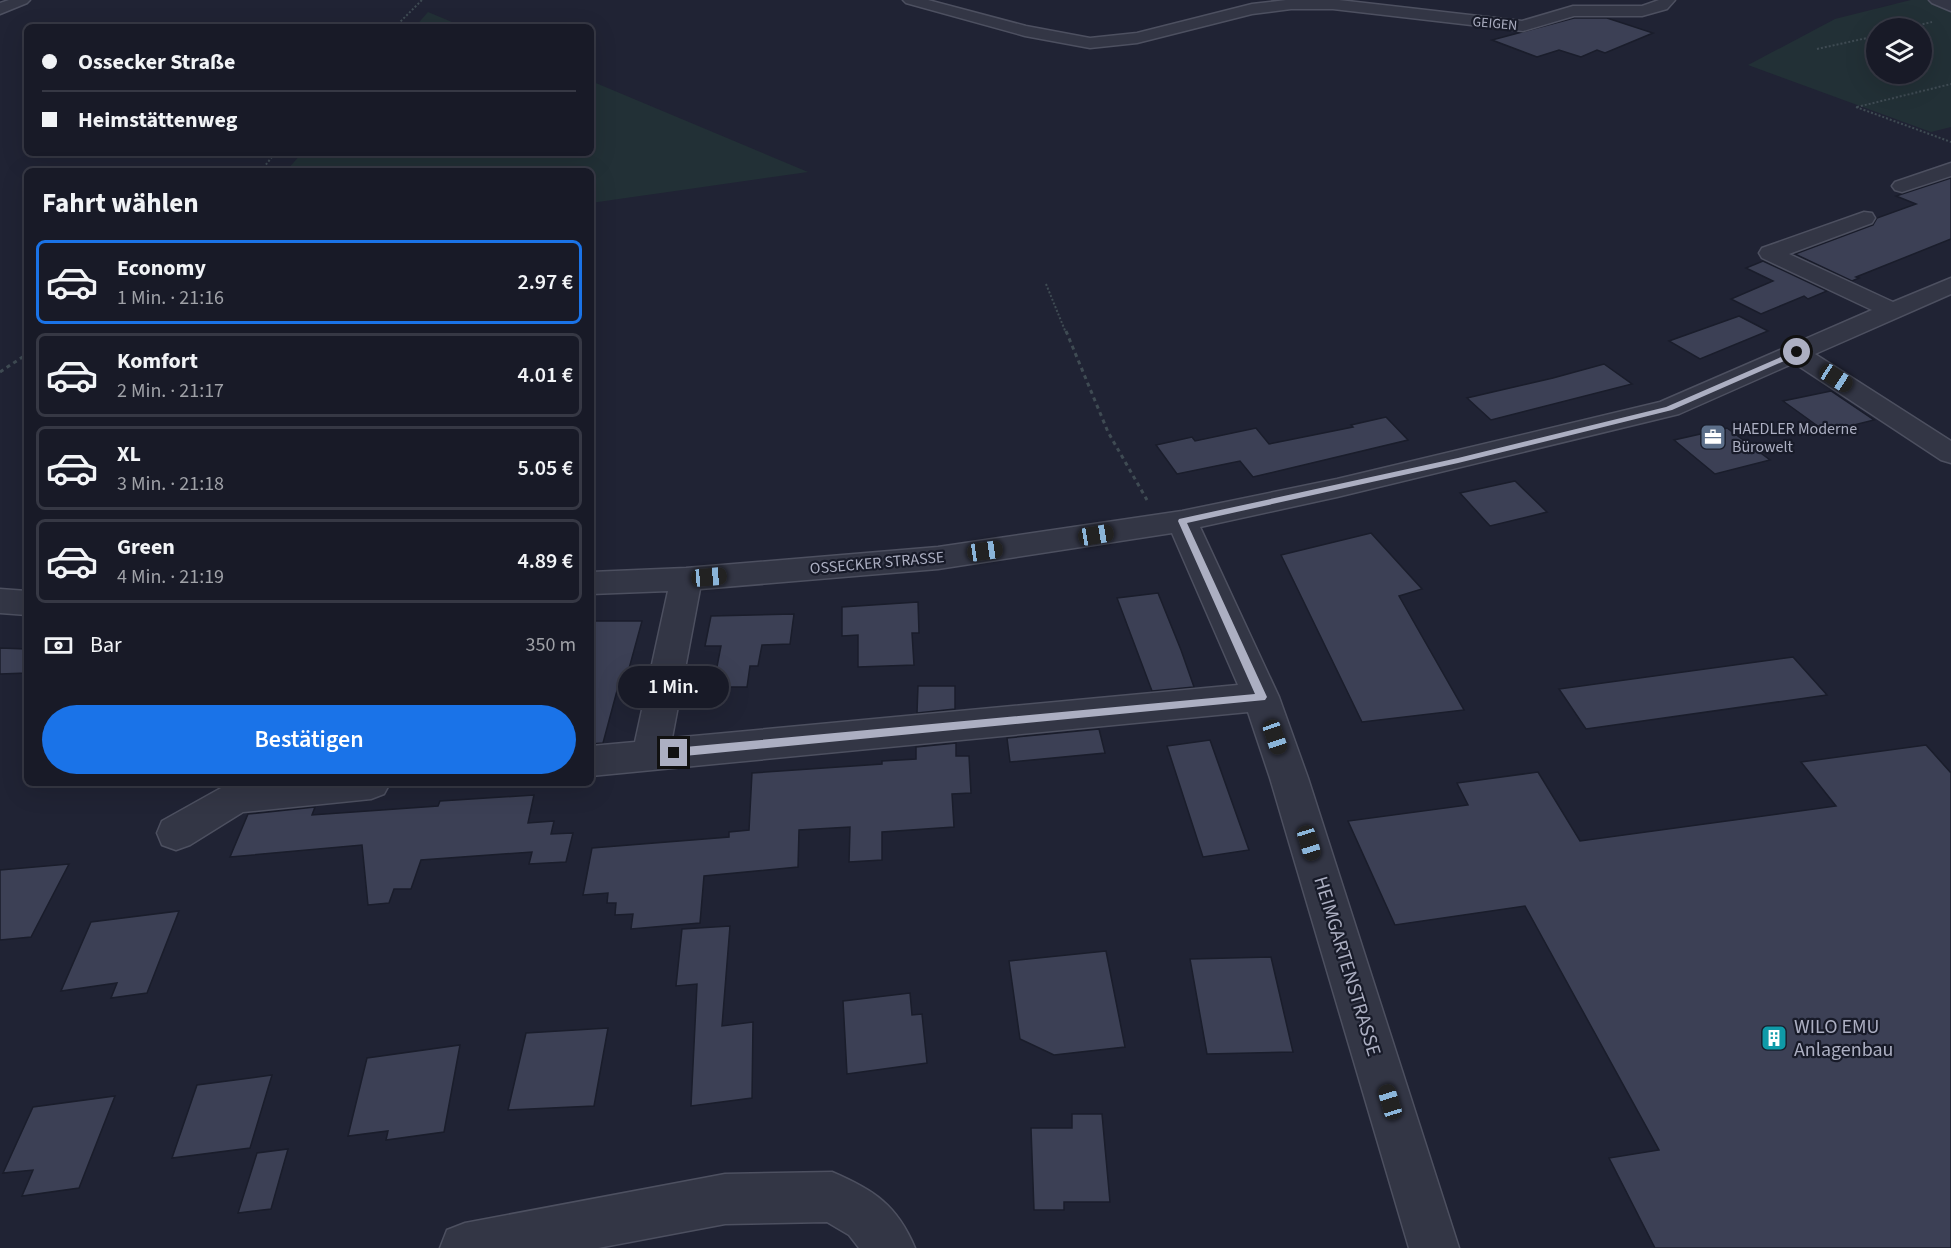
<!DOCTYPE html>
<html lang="de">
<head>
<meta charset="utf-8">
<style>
	body { margin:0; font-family:"Source Sans 3",sans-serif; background:#21232f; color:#f1f3f6; height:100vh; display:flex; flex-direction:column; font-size:22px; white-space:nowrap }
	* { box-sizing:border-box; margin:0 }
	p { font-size:20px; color:#9fa1a7 }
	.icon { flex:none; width:33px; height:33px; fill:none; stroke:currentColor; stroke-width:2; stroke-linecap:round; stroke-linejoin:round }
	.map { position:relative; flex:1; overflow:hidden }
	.drawer { position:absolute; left:24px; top:168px; width:570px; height:618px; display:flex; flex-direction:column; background:#181a27; border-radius:9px; box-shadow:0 6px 24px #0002,0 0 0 2px #363844 }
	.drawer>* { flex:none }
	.banner { position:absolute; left:24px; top:24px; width:570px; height:132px; border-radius:9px; box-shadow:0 6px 24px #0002,0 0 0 2px #363844; display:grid; align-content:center; height:132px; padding:0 18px; background:#181a27 }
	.controls { position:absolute; left:1866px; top:18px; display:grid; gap:12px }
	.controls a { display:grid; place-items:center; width:66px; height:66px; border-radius:50%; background:#181a27; box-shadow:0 6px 24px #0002,0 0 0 2px #363844; font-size:30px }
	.end { position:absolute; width:27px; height:27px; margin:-14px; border:8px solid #acafc2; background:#111; box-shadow:0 0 0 3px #111 }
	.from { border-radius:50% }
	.bubble { position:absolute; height:42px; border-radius:21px; background:#181a27; box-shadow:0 6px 24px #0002,0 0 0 2px #363844; font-size:20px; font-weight:600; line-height:42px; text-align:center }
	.car { position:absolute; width:18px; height:36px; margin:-18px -9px; border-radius:8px; box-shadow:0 0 4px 2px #0007; background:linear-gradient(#222 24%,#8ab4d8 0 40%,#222 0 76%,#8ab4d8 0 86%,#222 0) }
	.banner b { display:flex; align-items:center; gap:21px; height:57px; font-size:22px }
	.banner b+b { border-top:2px solid #363844 }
	.banner i { width:15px; height:15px; background:#f1f3f6 }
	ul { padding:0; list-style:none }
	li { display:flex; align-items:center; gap:18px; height:84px; margin:0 12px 9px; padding:0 6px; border:3px solid #363844; border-radius:9px }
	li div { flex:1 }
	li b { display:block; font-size:22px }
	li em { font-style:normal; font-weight:600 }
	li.current { border-color:#1a73e8 }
	li>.icon { width:54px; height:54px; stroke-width:1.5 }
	h2 { padding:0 18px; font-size:27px; line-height:72px }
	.pay { display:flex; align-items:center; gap:15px; height:66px; padding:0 18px; font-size:22px }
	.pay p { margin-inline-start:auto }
	.button { display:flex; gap:12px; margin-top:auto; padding:12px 18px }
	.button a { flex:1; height:69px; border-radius:36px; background:#1a73e8; color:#fff; font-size:24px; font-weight:600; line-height:69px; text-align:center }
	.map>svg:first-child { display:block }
	.green { fill:#223036; fill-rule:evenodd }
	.building { fill:#3c4055; stroke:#1a1d2b; stroke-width:1.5 }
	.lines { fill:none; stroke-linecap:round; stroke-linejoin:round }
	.minor-casing { stroke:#4d5060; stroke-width:3 }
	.path-far1 { stroke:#3f4b53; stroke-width:2; stroke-dasharray:2 2; stroke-linecap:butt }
	.path { stroke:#3f4b53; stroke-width:3; stroke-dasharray:4 4; stroke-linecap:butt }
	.minor { fill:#333645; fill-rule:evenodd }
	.route { fill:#acafc2 }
	.labels { text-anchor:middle; stroke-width:4.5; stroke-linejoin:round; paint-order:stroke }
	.far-street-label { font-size:14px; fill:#acafc2; stroke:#181b29 }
	.poi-label { font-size:16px; fill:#acafc2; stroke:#181b29; text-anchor:start }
	.street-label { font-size:16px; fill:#acafc2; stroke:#181b29 }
	.near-street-label { font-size:20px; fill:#acafc2; stroke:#181b29 }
	.near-poi-label { font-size:20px; fill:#acafc2; stroke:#181b29; text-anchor:start }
</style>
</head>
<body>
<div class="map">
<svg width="1951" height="1248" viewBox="0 0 1951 1248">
	<rect width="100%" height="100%" fill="#202334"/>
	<g class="green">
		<path d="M1911,0H1951V127L1931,132L1748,65L1835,19ZM1876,28H1922V74H1876Z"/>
		<path d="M428,12L464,27H415Z"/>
		<path d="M591,81L808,172L591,203V171H286L302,153H591Z"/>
	</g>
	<g class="building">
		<path d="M1574,18H1607L1653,33L1605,53L1597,50L1581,57L1559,50L1537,57L1492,40Z"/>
		<path d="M1951,178V239L1856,277L1859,278L1852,281L1795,254L1873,225L1877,218L1916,204L1896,196Z"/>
		<path d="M1763,261L1827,291L1808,299L1804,296L1761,314L1731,299L1773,281L1746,268Z"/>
		<path d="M1739,316L1768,331L1700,359L1669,341Z"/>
		<path d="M1604,364L1632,384L1491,420L1467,398L1553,378Z"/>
		<path d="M1831,391L1874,420L1826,432L1783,401Z"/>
		<path d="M1386,417L1408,440L1253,477L1240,461L1177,474L1156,445L1192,437L1195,441L1256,428L1269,444L1353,427L1351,425Z"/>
		<path d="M1727,428L1770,460L1715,474L1674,440Z"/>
		<path d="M1515,481L1547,512L1490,526L1460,493Z"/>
		<path d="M1371,533L1422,589L1399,596L1464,710L1362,722L1281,555Z"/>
		<path d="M1158,593L1181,650L1194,687L1152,691L1117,598Z"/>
		<path d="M918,602L919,633H912L914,665L858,667V635L842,636V607Z"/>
		<path d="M794,614L790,644L762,645L758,666H750L747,687H713L721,646H705L711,616Z"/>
		<path d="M591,621H642L624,687H618L603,743L591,744Z"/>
		<path d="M0,648L27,649V673L0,674Z"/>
		<path d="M1793,657L1827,695L1586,729L1559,689Z"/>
		<path d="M918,686H955V709L917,713Z"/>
		<path d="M1099,729L1105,753L1010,762L1007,738Z"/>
		<path d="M1210,740L1249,850L1203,857L1167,746Z"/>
		<path d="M956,743V756H969L971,793L952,794L954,827L882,832V860L849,862L850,827L799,830L798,867L704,876L700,923L631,929L633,914L615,915L616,903H607L608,893L583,895L592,848L729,837V832L749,830L752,773L882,764V761L916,759V747Z"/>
		<path d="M1926,745L1951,773V1248H1655L1609,1158L1659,1150L1525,906L1395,925L1348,821L1468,805L1457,783L1538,772L1580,841L1836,806L1801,762Z"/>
		<path d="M534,795L528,823L554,821L551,834L573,833L566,862L529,864L532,852L421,860L411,889H394L389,903L368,905L362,845L230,857L248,814L315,807L312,815L438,806L440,801Z"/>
		<path d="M69,864L31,937L0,940V870Z"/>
		<path d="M179,911L147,993L111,998L117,983L61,991L91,922Z"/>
		<path d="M730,926L722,1026L753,1022L752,1098L691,1106L697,984L676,986L682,929Z"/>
		<path d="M1106,951L1125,1047L1054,1055L1020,1039L1009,961Z"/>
		<path d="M1271,957L1293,1052L1207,1054L1190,959Z"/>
		<path d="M910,993L912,1015L922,1014L927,1063L847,1074L843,1001Z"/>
		<path d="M608,1028L594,1106L508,1110L526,1033Z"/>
		<path d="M460,1045L444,1132L386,1140L388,1131L348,1136L367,1058Z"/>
		<path d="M272,1075L250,1148L172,1158L197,1085Z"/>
		<path d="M115,1096L79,1188L22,1196L33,1170L3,1173L33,1107Z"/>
		<path d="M1072,1114H1102L1110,1202H1064V1210H1034L1031,1128H1072Z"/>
		<path d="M288,1149L271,1209L238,1213L257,1153Z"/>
	</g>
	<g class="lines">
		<g class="minor-casing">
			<g id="minor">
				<path d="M9,0H30L27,3L0,14V3Z"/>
				<path d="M903,0H928L1026,26L1090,38L1137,33L1252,4L1286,0H1339L1522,21L1573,6H1642L1659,0H1675L1667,9L1642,16H1574L1523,31L1333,9H1291L1252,14L1137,43L1090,48L1025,36L906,3Z"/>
				<path d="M1929,0H1951V11L1932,3Z"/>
				<path d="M1951,163V176L1902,192L1895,190L1892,186L1895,182Z"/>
				<path d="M1864,212L1872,213L1875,218L1872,223L1789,254L1893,302L1951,278V294L1815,354L1951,441V463L1941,460L1794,363L1679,414L1337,497L1200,527L1279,697L1308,778L1459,1248H1409L1270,778L1248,712L591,776V746L635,742L668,591L591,594V572L686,568L938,547L1182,511L1337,479L1660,402L1872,310L1762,258L1759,253L1762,248ZM1172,533L1238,685L672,738L700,589L938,569Z"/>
				<path d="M0,589L27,591V615L0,613Z"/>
				<path d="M230,783H390L384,794L371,799L243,812L190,845L176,850L162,845L157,833L162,821Z"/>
				<path d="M832,1172C874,1190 897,1205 915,1248H859L849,1235L827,1222L725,1224L598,1248H440L447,1230L465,1223L725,1174Z"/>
			</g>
		</g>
		<g class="path-far1">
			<path d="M395,27L422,0"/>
			<path d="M1907,28L1932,22"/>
			<path d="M1817,49L1876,36"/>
			<path d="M1856,107L1951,142"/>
			<path d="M1857,107L1951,84"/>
			<path d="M261,171L275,153"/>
			<path d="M1046,284L1066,333"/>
		</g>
		<g class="path">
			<path d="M1066,331L1108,432L1147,500"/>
			<path d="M0,372L27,354"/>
		</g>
		<use href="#minor" class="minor"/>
	</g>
	<path class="route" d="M1797,350L1801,352L1800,354L1672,410L1458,463L1187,523L1267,697L1265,700L674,757L669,753L674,748L1255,694L1178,521L1179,519L1458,458L1666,407Z"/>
	<defs>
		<g id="office-square" transform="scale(1.35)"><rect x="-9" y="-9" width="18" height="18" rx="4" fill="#5c6f8a" stroke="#181b29"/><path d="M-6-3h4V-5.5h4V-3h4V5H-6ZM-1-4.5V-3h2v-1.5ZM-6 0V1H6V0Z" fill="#fff"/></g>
		<g id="building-square" transform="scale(1.35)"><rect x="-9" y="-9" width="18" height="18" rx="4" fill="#0f9aa8" stroke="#181b29"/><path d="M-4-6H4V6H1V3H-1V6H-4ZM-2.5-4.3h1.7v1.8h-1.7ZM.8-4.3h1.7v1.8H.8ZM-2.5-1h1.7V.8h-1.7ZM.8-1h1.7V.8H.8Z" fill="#fff"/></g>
	</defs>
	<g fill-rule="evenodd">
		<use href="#office-square" x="1713" y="437"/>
		<use href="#building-square" x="1774" y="1038"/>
	</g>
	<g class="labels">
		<g class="far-street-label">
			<text transform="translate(1495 23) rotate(5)" y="5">GEIGEN</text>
		</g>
		<g class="poi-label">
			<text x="1732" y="434">HAEDLER Moderne<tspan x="1732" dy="18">Bürowelt</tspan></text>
		</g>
		<g class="street-label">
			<text transform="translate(877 562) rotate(-5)" y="6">OSSECKER STRASSE</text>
		</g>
		<g class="near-street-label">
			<text transform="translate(1348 966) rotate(73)" y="7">HEIMGARTENSTRASSE</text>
		</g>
		<g class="near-poi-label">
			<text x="1794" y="1033">WILO EMU<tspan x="1794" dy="23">Anlagenbau</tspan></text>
		</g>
	</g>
</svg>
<div class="controls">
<a><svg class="icon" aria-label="layers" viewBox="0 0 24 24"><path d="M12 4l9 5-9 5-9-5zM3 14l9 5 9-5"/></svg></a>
</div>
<i class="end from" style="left:1797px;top:352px"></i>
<i class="end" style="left:674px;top:753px"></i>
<div class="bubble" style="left:618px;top:666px;width:111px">1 Min.</div>
<i class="car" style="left:1836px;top:378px;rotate:123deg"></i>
<i class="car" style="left:1096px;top:535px;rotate:81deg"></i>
<i class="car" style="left:985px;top:551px;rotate:82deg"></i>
<i class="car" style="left:709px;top:577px;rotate:85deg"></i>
<i class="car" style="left:1275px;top:737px;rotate:161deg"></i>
<i class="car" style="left:1309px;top:843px;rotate:163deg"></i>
<i class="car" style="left:1390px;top:1102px;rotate:343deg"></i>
<div class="banner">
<b><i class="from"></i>Ossecker Straße</b>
<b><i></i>Heimstättenweg</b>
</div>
<section class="drawer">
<h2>Fahrt wählen</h2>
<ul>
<li class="current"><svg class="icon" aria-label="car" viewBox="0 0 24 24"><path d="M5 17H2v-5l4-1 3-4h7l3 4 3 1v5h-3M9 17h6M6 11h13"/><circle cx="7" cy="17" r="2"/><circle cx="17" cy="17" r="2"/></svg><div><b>Economy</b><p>1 Min. · 21:16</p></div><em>2.97 €</em></li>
<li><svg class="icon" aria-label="car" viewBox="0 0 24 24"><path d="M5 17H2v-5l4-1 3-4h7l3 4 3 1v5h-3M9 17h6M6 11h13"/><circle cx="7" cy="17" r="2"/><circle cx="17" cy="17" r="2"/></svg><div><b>Komfort</b><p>2 Min. · 21:17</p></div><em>4.01 €</em></li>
<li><svg class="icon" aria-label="car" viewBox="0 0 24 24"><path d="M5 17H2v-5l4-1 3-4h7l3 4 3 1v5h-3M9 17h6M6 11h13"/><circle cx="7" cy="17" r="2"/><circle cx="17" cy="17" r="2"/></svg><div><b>XL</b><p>3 Min. · 21:18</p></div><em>5.05 €</em></li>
<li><svg class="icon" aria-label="car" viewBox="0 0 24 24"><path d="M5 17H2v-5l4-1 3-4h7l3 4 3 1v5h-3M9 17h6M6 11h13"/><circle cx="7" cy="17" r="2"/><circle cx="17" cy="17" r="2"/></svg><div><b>Green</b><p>4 Min. · 21:19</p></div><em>4.89 €</em></li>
</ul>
<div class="pay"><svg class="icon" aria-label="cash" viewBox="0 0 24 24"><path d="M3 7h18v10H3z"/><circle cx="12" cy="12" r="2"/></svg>Bar<p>350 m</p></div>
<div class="button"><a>Bestätigen</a></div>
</section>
</div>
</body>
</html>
